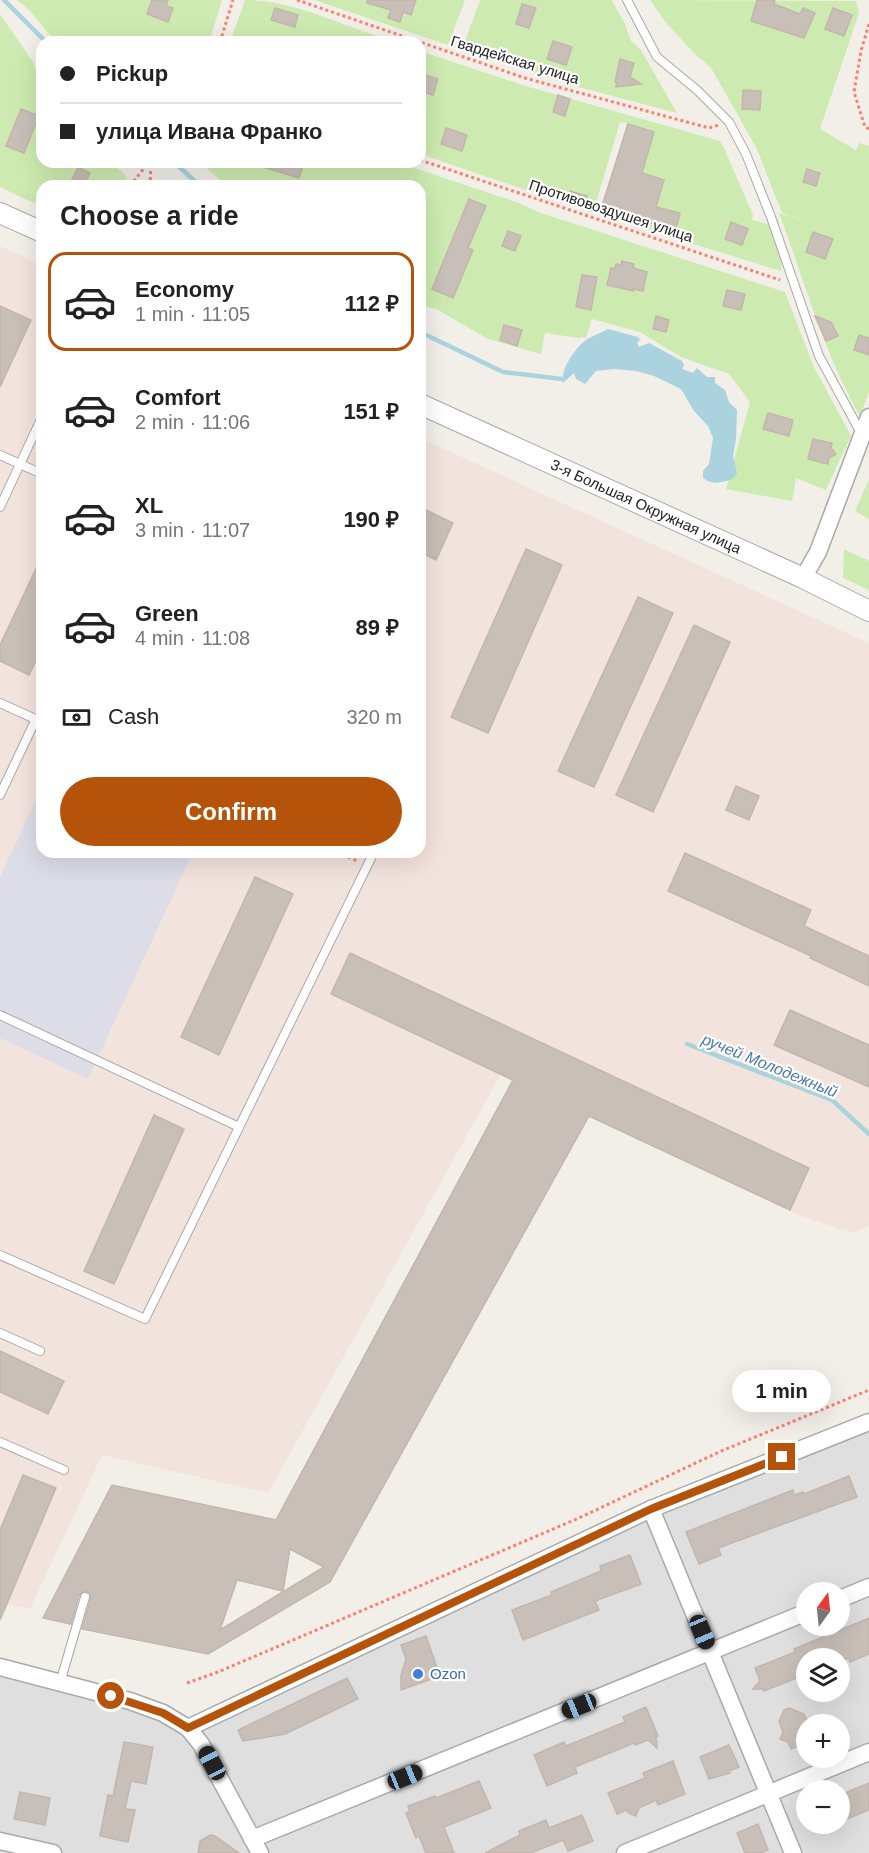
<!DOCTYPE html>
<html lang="en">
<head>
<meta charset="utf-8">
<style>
	body { margin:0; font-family:Helvetica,sans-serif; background:#f6f6f6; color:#222; height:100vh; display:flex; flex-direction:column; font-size:22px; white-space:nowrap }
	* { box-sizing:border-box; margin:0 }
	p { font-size:20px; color:#767676 }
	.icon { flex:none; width:33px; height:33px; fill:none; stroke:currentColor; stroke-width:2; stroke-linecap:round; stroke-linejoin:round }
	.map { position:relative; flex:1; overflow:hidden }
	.sheet { position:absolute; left:36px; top:180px; width:390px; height:678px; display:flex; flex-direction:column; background:#fff; border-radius:18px; box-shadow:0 6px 24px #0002 }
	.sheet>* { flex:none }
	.hud { position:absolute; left:36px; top:36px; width:390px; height:132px; border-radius:18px; box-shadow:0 6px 24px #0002; display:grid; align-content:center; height:132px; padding:0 24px; background:#fff }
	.needle { width:39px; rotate:15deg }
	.fabs { position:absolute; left:796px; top:1582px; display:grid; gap:12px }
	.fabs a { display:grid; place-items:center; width:54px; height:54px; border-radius:50%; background:#fff; box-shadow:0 6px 24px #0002; font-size:30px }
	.end { position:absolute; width:27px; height:27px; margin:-14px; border:8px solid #b45309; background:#fff; box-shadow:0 0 0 3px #fff }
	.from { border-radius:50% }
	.bubble { position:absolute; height:42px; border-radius:21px; background:#fff; box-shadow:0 6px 24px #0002; font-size:20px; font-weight:600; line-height:42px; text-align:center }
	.car { position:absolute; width:18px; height:36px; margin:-18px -9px; border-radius:8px; box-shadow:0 0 4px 2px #0007; background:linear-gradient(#222 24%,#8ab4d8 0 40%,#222 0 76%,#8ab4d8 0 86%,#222 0) }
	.hud b { display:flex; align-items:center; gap:21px; height:57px; font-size:22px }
	.hud b+b { border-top:2px solid #e0e0e0 }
	.hud i { width:15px; height:15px; background:#222 }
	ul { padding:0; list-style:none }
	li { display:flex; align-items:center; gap:18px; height:99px; margin:0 12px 9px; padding:0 12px; border:3px solid transparent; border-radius:18px }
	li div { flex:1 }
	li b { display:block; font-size:22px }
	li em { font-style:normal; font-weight:600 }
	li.selected { border-color:#b45309 }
	li>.icon { width:54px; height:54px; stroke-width:1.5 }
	h2 { padding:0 24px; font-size:27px; line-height:72px }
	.pay { display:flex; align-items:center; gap:15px; height:66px; padding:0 24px; font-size:22px }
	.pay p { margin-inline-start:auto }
	.button { display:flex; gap:12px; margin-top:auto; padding:12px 24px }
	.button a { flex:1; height:69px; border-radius:36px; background:#b45309; color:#fff; font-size:24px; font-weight:600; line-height:69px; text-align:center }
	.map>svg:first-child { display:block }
	.residential { fill:#e0dfdf; fill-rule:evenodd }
	.military { fill:#f3e3dd }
	.grass { fill:#cdebb0 }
	.plaza { fill:#dddde8 }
	.water { fill:#aad3df }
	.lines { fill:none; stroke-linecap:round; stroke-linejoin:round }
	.stream { stroke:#aad3df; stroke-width:4.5 }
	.building { fill:#c7bfb8; stroke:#c4b6ab; stroke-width:1.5; fill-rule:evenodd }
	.service-casing { stroke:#a9a9a9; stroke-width:10 }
	.minor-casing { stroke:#a9a9a9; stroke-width:19 }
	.tertiary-casing { stroke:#a9a9a9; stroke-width:22 }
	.path { stroke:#fa8072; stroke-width:3; stroke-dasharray:3 3; stroke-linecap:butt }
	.service { stroke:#fff; stroke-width:8 }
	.minor { stroke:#fff; stroke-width:16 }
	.tertiary { stroke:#fff; stroke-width:20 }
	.route { stroke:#b45309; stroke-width:8 }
	.shop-dot { fill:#3f7fe0; stroke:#fff; stroke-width:2 }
	.labels { text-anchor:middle; stroke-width:4.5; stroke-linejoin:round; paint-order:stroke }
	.street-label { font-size:15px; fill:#222; stroke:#fff }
	.shop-label { font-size:15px; fill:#366cbe; stroke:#fff; text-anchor:start }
	.water-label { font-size:16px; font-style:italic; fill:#4a7aab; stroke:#fff }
</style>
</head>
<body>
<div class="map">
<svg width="869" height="1853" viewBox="0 0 869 1853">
	<rect width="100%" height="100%" fill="#f2efe9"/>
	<path class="residential" d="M869,1422V1853H0V1667L188,1728L651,1509ZM807,1593H840V1626H807ZM807,1659H840V1692H807ZM807,1725H840V1758H807ZM807,1791H840V1824H807Z"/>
	<path class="military" d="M0,246L42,266V852H420V438L869,643V1226L853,1233L801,1216L501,1074L268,1493L102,1455L30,1609L0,1602Z"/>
	<g class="grass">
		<path d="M17,0H222L209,42H56L29,10Z"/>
		<path d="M245,0C290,0 337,23 380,37L378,42H230Z"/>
		<path d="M314,0H465L448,45Z"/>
		<path d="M480,0H613L612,1L624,22L631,41L641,50L677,113L567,84L462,49Z"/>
		<path d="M650,0L856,1L859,13L820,129L856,150L859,143L869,146V392L860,416C823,351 805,282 779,213L808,222L782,213L756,147L711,68L695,54L667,24Z"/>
		<path d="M0,14L33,62L42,85V162C66,162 114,154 127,178L117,186H42V207L0,187Z"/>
		<path d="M420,51L522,85L720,141L724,148L753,215L752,220L768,224C773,237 784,257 781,271L635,226L642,202L607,191L627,123L620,122L593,213L420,154Z"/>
		<path d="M200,162H397L516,202L541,213L785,292L813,365L851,436L826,490L796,478L792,501L726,489L750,402L729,374L681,357L640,332L592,319L586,337L578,338L545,333L541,354L488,339L436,309L420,305V186H226Z"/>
		<path d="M869,479V519L855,511Z"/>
		<path d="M844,549L869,561V590L843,578Z"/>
	</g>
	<path class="plaza" d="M42,786V852H193L88,1079L0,1038V877Z"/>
	<path class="water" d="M608,329L638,337L640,340L637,343L639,347L649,343L682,361L684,365L682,369L693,373L697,368L707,377H715V383L725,390L729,402L737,410L736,439L733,456L737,473L733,479C722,482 713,486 703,478V471L709,464L713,438L708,426L694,411L681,389L654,376L636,371L615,369L596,371L585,384L576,379L574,373L563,383C560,370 575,348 586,340C592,336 601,333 608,329Z"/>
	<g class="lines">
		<g class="stream">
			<path d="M4,0L46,42"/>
			<path d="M174,162L200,186"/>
			<path d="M420,332L503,372L562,379"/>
			<path d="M687,1044L832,1100L869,1134"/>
		</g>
	</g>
	<g class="building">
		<path d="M152,0H168L166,6L173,8L168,22L147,14Z"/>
		<path d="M367,0H416L411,15L403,12L400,22L388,18L391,10L367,3Z"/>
		<path d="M757,0H775L774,4L800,14L803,8L815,13L804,38L751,21Z"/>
		<path d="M522,4L536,8L529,28L516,24Z"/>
		<path d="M275,8L298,15L295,27L271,20Z"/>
		<path d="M833,8L852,15L844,36L825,29Z"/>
		<path d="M553,41L572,47L566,65L547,59Z"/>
		<path d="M620,59L634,63L630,77L641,84L616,87L617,83L615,82Z"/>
		<path d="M420,73L438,79L433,95L420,91Z"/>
		<path d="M743,90L761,91L760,110L742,109Z"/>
		<path d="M558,95L570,99L565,116L553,112Z"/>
		<path d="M21,109L39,116L24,153L6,146Z"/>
		<path d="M628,124L654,132L642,173L664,180L656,207L680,213L676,229L649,223L650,220L602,206Z"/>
		<path d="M446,128L467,135L462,151L441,144Z"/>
		<path d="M256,162H304L299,178L256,165Z"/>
		<path d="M78,167L90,173L84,186H69Z"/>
		<path d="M807,169L820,173L816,186L803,182Z"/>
		<path d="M570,191L587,196L584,207L567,202Z"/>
		<path d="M469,199L486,206L468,248L473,250L453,298L432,289Z"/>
		<path d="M731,222L748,229L742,245L725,239Z"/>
		<path d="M508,231L521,236L515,251L502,246Z"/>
		<path d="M813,232L833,239L825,259L806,252Z"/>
		<path d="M622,261L634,264L633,268L647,272L643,291L633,289V291L607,285L611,268L615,269L616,264L621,265Z"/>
		<path d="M582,275L597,277L591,310L576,307Z"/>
		<path d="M727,290L745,294L741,310L723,306Z"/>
		<path d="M0,306L31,320L0,387Z"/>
		<path d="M656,316L669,320L666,332L653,329Z"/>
		<path d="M815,316L831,322L838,336L826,341Z"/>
		<path d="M504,325L522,330L517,346L500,340Z"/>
		<path d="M859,335L869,338V355L854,350Z"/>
		<path d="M768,413L793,420L789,436L763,429Z"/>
		<path d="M813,439L832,443L831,448L836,454L829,458L828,464L808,459Z"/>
		<path d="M420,507L453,523L436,560L420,552Z"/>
		<path d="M526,549L562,565L488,733L451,717Z"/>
		<path d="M42,556V648L29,675L0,661V645Z"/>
		<path d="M638,597L673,613L594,787L558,771Z"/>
		<path d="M694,625L730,642L653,812L616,795Z"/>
		<path d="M736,786L759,796L749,820L726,810Z"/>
		<path d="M685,853L811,910L804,926L869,956V986L810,958L811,956L668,891Z"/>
		<path d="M255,877L293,894L219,1055L181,1037Z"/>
		<path d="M350,953L809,1168L790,1210L589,1116L330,1582L208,1654L82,1629L91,1598L90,1593L86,1591L79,1595L71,1624L43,1618L112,1485L276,1520L513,1080L331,994ZM290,1549L324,1567L220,1630L237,1580L283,1591Z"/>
		<path d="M790,1010L869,1045V1087L774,1045Z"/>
		<path d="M154,1115L184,1129L114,1284L84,1271Z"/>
		<path d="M0,1351L64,1381L48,1414L0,1392Z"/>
		<path d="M23,1475L56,1488L0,1620V1530Z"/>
		<path d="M849,1476L857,1497L718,1548L721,1555L699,1564L686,1532L793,1490L794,1495L803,1492L804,1494Z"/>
		<path d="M630,1555L641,1584L595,1601L599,1610L523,1640L512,1610L552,1595L551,1592L601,1571L600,1566Z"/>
		<path d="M869,1618V1654L850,1662L849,1659H807V1674L764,1691L763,1689H753L760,1681L755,1668L795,1652L794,1649Z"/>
		<path d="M426,1636L440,1676L401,1690V1675L406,1659L401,1645Z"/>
		<path d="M347,1678L358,1699L285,1734L243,1741L238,1730Z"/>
		<path d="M646,1707L658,1736H656L657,1748L648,1740L635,1745L634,1743L575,1767L577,1773L547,1786L534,1755L564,1742L566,1746L625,1722L623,1717Z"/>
		<path d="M789,1708L804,1714L807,1720V1743L791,1749L788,1742L780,1739L783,1732L779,1721L784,1710Z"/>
		<path d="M124,1742L153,1747L146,1784L131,1781L125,1809L135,1810L128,1842L100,1836L108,1795L113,1796Z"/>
		<path d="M729,1745L739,1767L729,1771L730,1773L709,1779L700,1757Z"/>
		<path d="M673,1761L685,1794L658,1805L656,1800L639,1808L636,1816L628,1813L627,1810L617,1814L608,1793L645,1778L643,1773Z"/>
		<path d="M479,1781L491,1808L444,1827L454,1853H426L419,1836L416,1838L406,1813L410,1812L408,1806L435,1796L436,1798Z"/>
		<path d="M869,1783V1810L840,1822V1795Z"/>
		<path d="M20,1792L50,1798L45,1825L14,1819Z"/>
		<path d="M582,1815L593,1841L568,1851L563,1840L531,1853H485L520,1835L519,1831L546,1820L549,1828Z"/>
		<path d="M758,1824L768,1850L760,1853H745L737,1833Z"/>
		<path d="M210,1835L215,1836L239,1853H198L200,1841Z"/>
	</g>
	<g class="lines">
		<g class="service-casing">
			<g id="service">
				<path d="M627,0L657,57L697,90L729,122L746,154L771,217L819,356L861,433"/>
				<path d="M0,455L42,474"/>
				<path d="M0,507L42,417"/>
				<path d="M0,703L42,722"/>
				<path d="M0,795L36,719"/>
				<path d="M0,1015L239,1127"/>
				<path d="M0,1255L145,1319L374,852"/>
				<path d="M0,1333L40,1351"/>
				<path d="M0,1442L64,1470"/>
				<path d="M60,1683L85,1597"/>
			</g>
		</g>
		<g class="minor-casing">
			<g id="minor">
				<path d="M803,578L818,552L869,417"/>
				<path d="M651,1509L793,1853"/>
				<path d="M840,1599L869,1587"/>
				<path d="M0,1667L130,1701L163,1713L188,1728L201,1744L260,1853"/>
				<path d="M188,1728L651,1509L869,1422"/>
				<path d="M252,1839L807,1612"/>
				<path d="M0,1841L53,1853"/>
				<path d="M625,1853L869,1752"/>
			</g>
		</g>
		<g class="tertiary-casing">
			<g id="tertiary">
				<path d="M0,213L42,232"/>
				<path id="s1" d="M420,404L803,578L869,611"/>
			</g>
		</g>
		<g class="path">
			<path d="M297,0L525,78L709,128L719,125"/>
			<path d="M869,24L861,51L854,92L865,127L869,129"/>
			<path d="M220,42L233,0"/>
			<path d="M420,160L780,280"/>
			<path d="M130,186L149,162"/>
			<path d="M150,186L151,162"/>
			<path d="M337,852L357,861"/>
			<path d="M187,1683L218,1672L579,1518L719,1452L869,1390"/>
		</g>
		<use href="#service" class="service"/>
		<use href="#minor" class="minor"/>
		<use href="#tertiary" class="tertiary"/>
	</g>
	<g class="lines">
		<path class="route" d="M111,1696L163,1713L188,1728L651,1509L782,1457"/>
	</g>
	<circle class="shop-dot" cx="418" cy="1674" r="6"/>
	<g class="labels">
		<g class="street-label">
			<text transform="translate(515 60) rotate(17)" y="5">Гвардейская улица</text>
			<text transform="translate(611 211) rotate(18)" y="5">Противовоздушея улица</text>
			<text dy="5" stroke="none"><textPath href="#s1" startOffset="248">3-я Большая Окружная улица</textPath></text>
		</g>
		<g class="shop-label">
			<text x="430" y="1679">Ozon</text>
		</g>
		<g class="water-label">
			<text transform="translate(770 1065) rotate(22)" y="6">ручей Молодежный</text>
		</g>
	</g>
</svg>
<div class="fabs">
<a><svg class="needle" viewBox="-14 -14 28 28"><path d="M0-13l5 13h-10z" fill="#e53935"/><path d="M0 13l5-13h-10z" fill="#767676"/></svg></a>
<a><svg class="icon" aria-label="layers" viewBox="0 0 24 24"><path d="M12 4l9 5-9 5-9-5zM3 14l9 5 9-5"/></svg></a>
<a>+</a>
<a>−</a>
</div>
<i class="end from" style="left:111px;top:1696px"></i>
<i class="end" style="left:782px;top:1457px"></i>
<div class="bubble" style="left:732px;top:1370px;width:99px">1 min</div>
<i class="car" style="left:702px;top:1632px;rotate:157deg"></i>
<i class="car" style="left:579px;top:1706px;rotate:248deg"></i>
<i class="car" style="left:212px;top:1763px;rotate:332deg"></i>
<i class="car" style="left:405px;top:1777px;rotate:68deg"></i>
<div class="hud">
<b><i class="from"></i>Pickup</b>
<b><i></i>улица Ивана Франко</b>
</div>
<section class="sheet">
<h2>Choose a ride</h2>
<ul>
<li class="selected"><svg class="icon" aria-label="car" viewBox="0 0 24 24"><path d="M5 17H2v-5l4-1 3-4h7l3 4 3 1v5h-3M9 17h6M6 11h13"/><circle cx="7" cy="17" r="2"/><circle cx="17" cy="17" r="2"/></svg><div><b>Economy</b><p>1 min · 11:05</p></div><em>112 ₽</em></li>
<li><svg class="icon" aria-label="car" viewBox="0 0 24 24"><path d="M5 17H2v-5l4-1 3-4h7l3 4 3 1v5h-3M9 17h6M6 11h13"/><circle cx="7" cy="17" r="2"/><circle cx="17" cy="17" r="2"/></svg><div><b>Comfort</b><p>2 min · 11:06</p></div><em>151 ₽</em></li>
<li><svg class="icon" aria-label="car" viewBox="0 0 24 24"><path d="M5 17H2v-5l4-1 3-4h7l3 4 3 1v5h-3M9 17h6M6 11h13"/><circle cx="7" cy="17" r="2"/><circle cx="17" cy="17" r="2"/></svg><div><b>XL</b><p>3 min · 11:07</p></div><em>190 ₽</em></li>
<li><svg class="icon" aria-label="car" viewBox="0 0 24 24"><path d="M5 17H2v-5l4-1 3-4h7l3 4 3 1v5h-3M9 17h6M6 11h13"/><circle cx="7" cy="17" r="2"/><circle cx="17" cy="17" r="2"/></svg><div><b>Green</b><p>4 min · 11:08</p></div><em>89 ₽</em></li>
</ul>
<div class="pay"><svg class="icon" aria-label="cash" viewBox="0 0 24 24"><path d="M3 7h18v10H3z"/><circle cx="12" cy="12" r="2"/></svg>Cash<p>320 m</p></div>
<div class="button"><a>Confirm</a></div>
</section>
</div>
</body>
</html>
